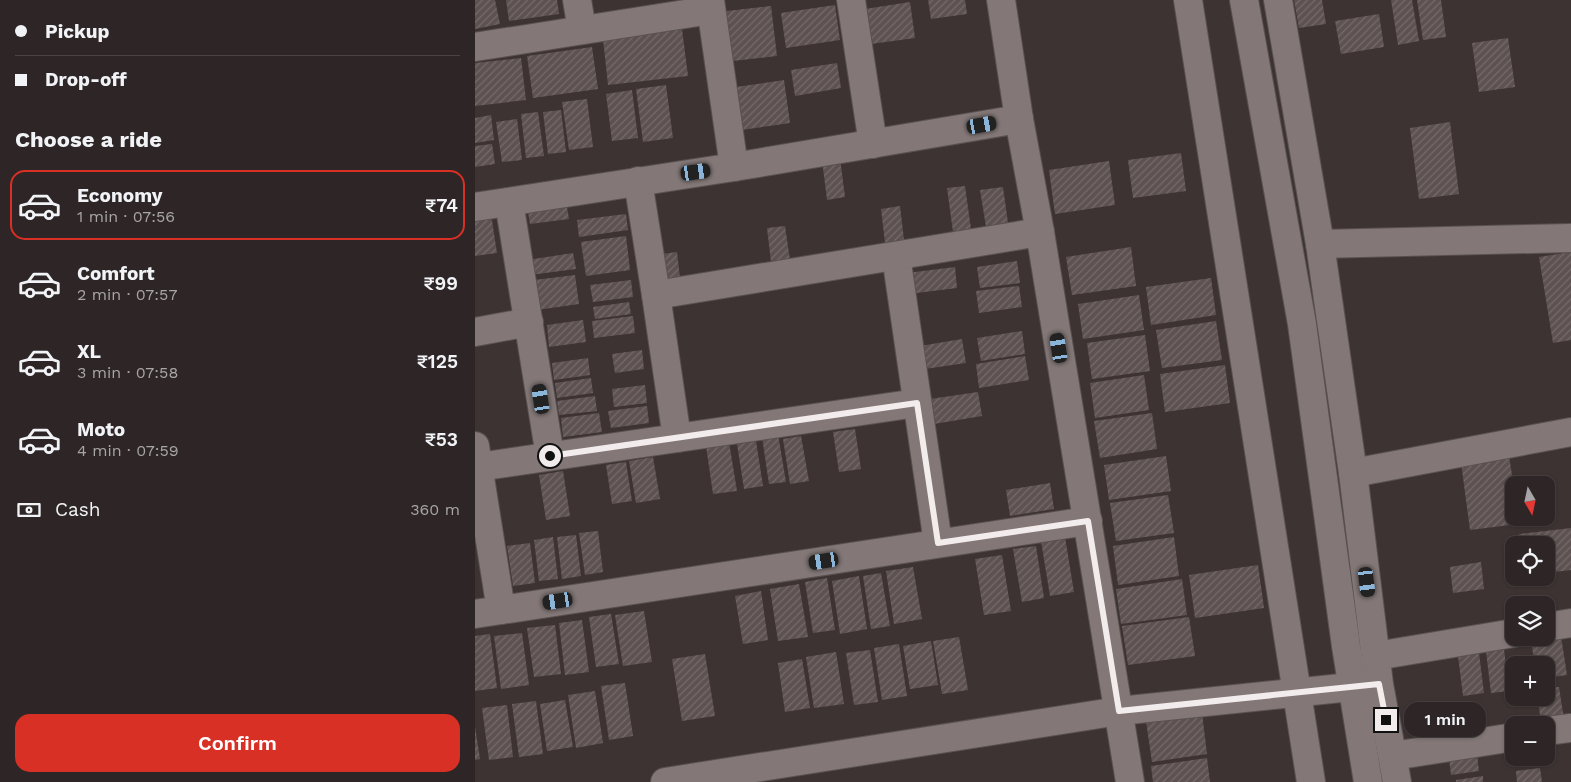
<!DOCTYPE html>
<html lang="en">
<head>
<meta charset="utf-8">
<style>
	body { margin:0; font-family:"Work Sans",sans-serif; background:#3a3232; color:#f1f3f6; height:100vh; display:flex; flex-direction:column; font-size:19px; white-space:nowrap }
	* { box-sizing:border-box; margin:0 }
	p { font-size:16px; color:#a7a5a7 }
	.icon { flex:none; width:28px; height:28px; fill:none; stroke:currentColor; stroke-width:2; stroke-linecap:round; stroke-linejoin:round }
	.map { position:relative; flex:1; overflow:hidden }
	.drawer { display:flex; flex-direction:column; background:#2e2626; width:475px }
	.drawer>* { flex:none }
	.guide { display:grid; align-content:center; height:110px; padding:0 15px; background:#2e2626 }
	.needle { width:32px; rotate:171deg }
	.tools { position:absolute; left:1030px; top:476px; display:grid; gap:10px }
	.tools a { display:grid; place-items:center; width:50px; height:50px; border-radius:10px; background:#2e2626; box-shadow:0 1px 4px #0004,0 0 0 1px #494343; font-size:25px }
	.end { position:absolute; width:22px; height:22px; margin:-11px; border:6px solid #f3ecec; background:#111; box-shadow:0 0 0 2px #111 }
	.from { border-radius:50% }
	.bubble { position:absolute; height:35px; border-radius:15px; background:#2e2626; box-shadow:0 1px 4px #0004,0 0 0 1px #494343; font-size:16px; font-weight:600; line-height:35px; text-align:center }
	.car { position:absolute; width:15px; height:30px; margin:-15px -8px; border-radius:6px; box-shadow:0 0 4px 1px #0007; background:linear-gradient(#222 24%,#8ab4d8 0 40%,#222 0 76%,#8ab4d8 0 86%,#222 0) }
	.guide b { display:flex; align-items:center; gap:18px; height:48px; font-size:19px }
	.guide b+b { border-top:1px solid #494343 }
	.guide i { width:12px; height:12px; background:#f1f3f6 }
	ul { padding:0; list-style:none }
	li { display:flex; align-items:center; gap:15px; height:70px; margin:0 10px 8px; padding:0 5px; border:2px solid transparent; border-radius:15px }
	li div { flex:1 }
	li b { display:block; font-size:19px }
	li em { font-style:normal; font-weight:600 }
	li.on { border-color:#d93025 }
	li>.icon { width:45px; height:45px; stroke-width:1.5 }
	h2 { padding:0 15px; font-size:22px; line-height:60px }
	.pay { display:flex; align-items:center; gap:12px; height:55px; padding:0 15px; font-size:19px }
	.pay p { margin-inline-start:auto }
	.primary-button { display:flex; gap:10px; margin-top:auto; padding:10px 15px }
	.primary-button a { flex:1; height:58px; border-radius:15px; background:#d93025; color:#fff; font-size:20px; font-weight:600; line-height:58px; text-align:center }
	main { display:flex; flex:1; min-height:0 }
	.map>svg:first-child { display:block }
	.building { fill:url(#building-hatch) }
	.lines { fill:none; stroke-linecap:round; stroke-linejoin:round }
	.minor-casing { stroke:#5a5151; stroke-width:30 }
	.minor { stroke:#837777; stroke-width:28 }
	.route { stroke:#f3ecec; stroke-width:6 }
</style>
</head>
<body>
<main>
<section class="drawer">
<div class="guide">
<b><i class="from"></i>Pickup</b>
<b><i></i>Drop-off</b>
</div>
<h2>Choose a ride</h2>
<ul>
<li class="on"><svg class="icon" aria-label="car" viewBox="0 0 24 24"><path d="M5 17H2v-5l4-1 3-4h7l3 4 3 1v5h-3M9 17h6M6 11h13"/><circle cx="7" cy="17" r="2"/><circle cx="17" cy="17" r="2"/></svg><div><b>Economy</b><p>1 min · 07:56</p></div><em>₹74</em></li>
<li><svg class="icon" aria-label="car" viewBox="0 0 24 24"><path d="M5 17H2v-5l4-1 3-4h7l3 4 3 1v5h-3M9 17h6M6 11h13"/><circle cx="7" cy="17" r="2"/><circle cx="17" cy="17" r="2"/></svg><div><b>Comfort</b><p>2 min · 07:57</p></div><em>₹99</em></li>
<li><svg class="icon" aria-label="car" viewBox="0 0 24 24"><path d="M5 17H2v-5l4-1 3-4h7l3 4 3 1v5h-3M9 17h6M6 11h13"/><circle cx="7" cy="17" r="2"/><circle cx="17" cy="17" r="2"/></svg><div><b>XL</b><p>3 min · 07:58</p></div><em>₹125</em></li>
<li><svg class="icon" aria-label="car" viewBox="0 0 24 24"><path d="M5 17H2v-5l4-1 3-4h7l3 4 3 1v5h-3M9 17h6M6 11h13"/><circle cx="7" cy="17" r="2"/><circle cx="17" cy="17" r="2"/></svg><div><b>Moto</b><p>4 min · 07:59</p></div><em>₹53</em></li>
</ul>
<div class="pay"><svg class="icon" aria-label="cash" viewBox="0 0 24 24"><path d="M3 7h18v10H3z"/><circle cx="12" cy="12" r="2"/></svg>Cash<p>360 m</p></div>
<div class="primary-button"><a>Confirm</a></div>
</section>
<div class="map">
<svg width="1096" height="782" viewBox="0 0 1096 782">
	<defs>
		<pattern id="building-hatch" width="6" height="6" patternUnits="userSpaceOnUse" patternTransform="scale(1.25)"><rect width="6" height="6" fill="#5d5251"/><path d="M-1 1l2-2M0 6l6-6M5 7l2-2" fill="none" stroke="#756b6a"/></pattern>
	</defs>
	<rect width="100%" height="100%" fill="#3d3333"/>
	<g class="building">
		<path d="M0,0H20L25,24L0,29Z"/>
		<path d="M31,0H82L84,14L34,21Z"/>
		<path d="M453,0H490L492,14L456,19Z"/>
		<path d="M819,0H847L851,24L824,28Z"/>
		<path d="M916,0H937L944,41L923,45Z"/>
		<path d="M942,0H966L971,37L948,40Z"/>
		<path d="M435,2L440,38L396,44L390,9Z"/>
		<path d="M360,5L365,40L311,48L306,13Z"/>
		<path d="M296,6L302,56L249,62L243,12Z"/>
		<path d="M904,14L909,47L866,54L860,21Z"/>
		<path d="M207,29L213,76L133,85L128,39Z"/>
		<path d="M1033,38L1040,87L1004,92L997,43Z"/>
		<path d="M117,47L123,89L58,98L52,56Z"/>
		<path d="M46,58L51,100L0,106V63Z"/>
		<path d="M362,63L366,88L320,96L316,70Z"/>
		<path d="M309,80L315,123L267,130L261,87Z"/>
		<path d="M191,85L198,138L168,142L161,89Z"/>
		<path d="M157,90L163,138L137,141L131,94Z"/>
		<path d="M112,99L118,147L94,150L87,102Z"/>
		<path d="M86,110L91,152L73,154L68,112Z"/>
		<path d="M63,112L69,156L51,158L46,114Z"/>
		<path d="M16,115L19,140L0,143V118Z"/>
		<path d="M42,119L47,160L27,162L21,122Z"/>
		<path d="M975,122L984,194L944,199L935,128Z"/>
		<path d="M17,144L20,164L0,167V146Z"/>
		<path d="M706,153L711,191L658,198L653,160Z"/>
		<path d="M365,158L370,197L352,200L347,160Z"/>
		<path d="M634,161L640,205L580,214L574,170Z"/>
		<path d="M490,186L496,229L478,232L472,188Z"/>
		<path d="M528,187L533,223L511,227L505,190Z"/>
		<path d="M91,201L94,219L55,224L52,206Z"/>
		<path d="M425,206L429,240L410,243L406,209Z"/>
		<path d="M16,214L22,253L0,256V216Z"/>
		<path d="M151,214L153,230L104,237L102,220Z"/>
		<path d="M310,226L315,260L296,262L292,228Z"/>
		<path d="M151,236L155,270L111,276L106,242Z"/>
		<path d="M656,247L661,286L597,295L591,257Z"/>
		<path d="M202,252L205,278L190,280L187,254Z"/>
		<path d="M1096,252V340L1078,343L1064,257Z"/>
		<path d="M98,253L101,269L55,275L52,260Z"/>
		<path d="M542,261L545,283L505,288L502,267Z"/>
		<path d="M480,267L482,288L434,294L432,273Z"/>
		<path d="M100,275L104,304L55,311L51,281Z"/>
		<path d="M736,278L741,315L676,325L671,287Z"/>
		<path d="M156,280L158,297L118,302L115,285Z"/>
		<path d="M544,286L547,307L504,313L501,291Z"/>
		<path d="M664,295L669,330L608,339L603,304Z"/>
		<path d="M154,302L156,314L120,319L118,307Z"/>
		<path d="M158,316L160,333L119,338L117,321Z"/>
		<path d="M108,320L111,342L74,347L72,325Z"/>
		<path d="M741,321L747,360L687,368L681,330Z"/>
		<path d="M547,331L550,354L506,361L502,338Z"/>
		<path d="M670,335L675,371L617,379L612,343Z"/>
		<path d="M487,339L491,363L443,370L439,347Z"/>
		<path d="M167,350L169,369L140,373L137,354Z"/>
		<path d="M550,356L554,380L504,388L501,364Z"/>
		<path d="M113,358L115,375L79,380L77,363Z"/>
		<path d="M750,365L755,403L690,412L685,374Z"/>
		<path d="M669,375L674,410L620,418L615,383Z"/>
		<path d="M116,378L118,393L82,398L80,383Z"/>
		<path d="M170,385L172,403L139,407L137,389Z"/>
		<path d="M503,392L507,416L459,424L455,399Z"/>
		<path d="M120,396L122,411L84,415L82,401Z"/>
		<path d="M172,406L174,423L136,428L133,411Z"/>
		<path d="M124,413L127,432L88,437L86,418Z"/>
		<path d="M677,413L682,449L625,458L619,421Z"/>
		<path d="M380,429L386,469L364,472L358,432Z"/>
		<path d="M303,434L311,482L294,484L287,437Z"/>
		<path d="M326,436L334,481L315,484L308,439Z"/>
		<path d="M281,441L288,486L269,489L262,444Z"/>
		<path d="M254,442L262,491L238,494L231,446Z"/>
		<path d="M1033,449L1039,488V518H1043V524L995,530L985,455Z"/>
		<path d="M691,456L696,491L634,500L629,465Z"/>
		<path d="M178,457L185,499L161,503L154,461Z"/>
		<path d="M151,462L157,501L137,504L131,465Z"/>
		<path d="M88,471L95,516L71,520L64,475Z"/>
		<path d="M575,483L579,509L535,516L531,490Z"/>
		<path d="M693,495L699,533L641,541L635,503Z"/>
		<path d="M1096,528V570L1071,573V545H1046L1044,534Z"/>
		<path d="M123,531L128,572L110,575L104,533Z"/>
		<path d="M101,535L106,576L87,579L82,537Z"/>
		<path d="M78,537L83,579L64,581L59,540Z"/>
		<path d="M590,537L599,592L575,596L566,541Z"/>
		<path d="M699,537L704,576L643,585L638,546Z"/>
		<path d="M55,543L60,583L38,586L32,546Z"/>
		<path d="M561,546L569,598L547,602L538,549Z"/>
		<path d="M527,555L536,611L509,615L500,559Z"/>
		<path d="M1006,562L1009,589L978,593L975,567Z"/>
		<path d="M783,565L789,608L720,618L714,575Z"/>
		<path d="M438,567L447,619L419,624L411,571Z"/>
		<path d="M406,573L415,626L396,629L388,576Z"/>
		<path d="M384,576L392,629L365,634L357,581Z"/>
		<path d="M352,578L360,630L338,633L330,582Z"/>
		<path d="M707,579L712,615L646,624L641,589Z"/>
		<path d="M324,584L333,637L303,641L295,589Z"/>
		<path d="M286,591L293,640L268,644L260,596Z"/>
		<path d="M169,611L177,662L148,666L140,615Z"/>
		<path d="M136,614L144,664L121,667L114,617Z"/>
		<path d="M714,617L720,656L653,665L647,626Z"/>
		<path d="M107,620L114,672L90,675L84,623Z"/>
		<path d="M80,625L86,674L59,677L52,628Z"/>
		<path d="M47,633L54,685L26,689L19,636Z"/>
		<path d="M15,634L22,688L0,691V636Z"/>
		<path d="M1086,636L1092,675L1071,678V665H1060L1056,641Z"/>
		<path d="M484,637L493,690L467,694L458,641Z"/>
		<path d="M456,641L463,685L435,689L428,646Z"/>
		<path d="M1028,641L1034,691L1016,693L1010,643Z"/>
		<path d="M424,644L432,696L407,700L399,648Z"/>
		<path d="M1003,645L1009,693L988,696L982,648Z"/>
		<path d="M395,650L403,702L379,705L371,653Z"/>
		<path d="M361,652L369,704L339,708L331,657Z"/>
		<path d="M230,654L240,716L207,721L197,659Z"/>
		<path d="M327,659L335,708L310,712L303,663Z"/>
		<path d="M150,683L158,736L134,740L126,686Z"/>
		<path d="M1084,687L1090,726L1066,725L1063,698H1071V688Z"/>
		<path d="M120,691L128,743L101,748L93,695Z"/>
		<path d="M90,700L98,747L72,751L65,704Z"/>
		<path d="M61,701L68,754L44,757L37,704Z"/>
		<path d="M32,705L38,757L14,760L7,708Z"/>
		<path d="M727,713L732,754L677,762L671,721Z"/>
		<path d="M0,727L5,759L0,760Z"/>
		<path d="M1033,740H1039V758H1061V761L1036,764Z"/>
		<path d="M1001,746L1004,771L976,775L973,750Z"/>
		<path d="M732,758L735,782H678L676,766Z"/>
		<path d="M1065,768L1067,782H1042L1041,771Z"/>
		<path d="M1008,776V782H981V780Z"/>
	</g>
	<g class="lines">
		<g class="minor-casing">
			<g id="minor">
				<path d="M102,0L107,30"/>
				<path d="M235,0L259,167"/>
				<path d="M376,0L398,144"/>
				<path d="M526,0L544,119L565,232L655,782"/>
				<path d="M713,0L836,782"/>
				<path d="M769,0L827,324L871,646L893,782"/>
				<path d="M803,0L845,244L878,473L904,684L922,782"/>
				<path d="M0,47L236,10"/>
				<path d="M163,181L181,295L202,438"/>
				<path d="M34,202L75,456"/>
				<path d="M0,207L259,167L544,119"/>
				<path d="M845,244L1096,238"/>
				<path d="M421,256L463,543"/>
				<path d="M181,295L565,232"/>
				<path d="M0,332L54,322"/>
				<path d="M0,446L26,610"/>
				<path d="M3,467L442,403"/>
				<path d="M878,473L1096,432"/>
				<path d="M0,614L613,521"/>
				<path d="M1071,627L1096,623"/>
				<path d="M901,656L1039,633"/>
				<path d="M1071,731L1096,728"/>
				<path d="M918,756L1039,737"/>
				<path d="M190,782L644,711L895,685"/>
			</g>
		</g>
		<use href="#minor" class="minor"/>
	</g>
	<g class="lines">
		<path class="route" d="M75,456L442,403L463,543L613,521L644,711L904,684L911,720"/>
	</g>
</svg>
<div class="tools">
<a><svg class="needle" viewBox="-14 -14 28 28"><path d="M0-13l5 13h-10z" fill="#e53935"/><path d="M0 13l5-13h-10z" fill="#a7a5a7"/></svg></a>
<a><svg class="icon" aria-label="locate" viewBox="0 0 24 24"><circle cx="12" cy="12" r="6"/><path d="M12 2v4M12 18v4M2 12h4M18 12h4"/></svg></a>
<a><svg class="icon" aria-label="layers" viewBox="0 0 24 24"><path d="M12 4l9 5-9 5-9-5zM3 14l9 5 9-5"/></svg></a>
<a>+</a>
<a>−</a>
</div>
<i class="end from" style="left:75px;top:456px"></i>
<i class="end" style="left:911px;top:720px"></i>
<div class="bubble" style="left:929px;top:702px;width:82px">1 min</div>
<i class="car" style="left:507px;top:125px;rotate:80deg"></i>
<i class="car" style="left:221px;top:172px;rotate:82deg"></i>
<i class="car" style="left:584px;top:348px;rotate:351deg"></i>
<i class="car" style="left:66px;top:399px;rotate:351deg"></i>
<i class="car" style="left:349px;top:561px;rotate:261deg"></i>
<i class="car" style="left:892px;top:582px;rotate:173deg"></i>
<i class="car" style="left:83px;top:601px;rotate:261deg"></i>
</div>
</main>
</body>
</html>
